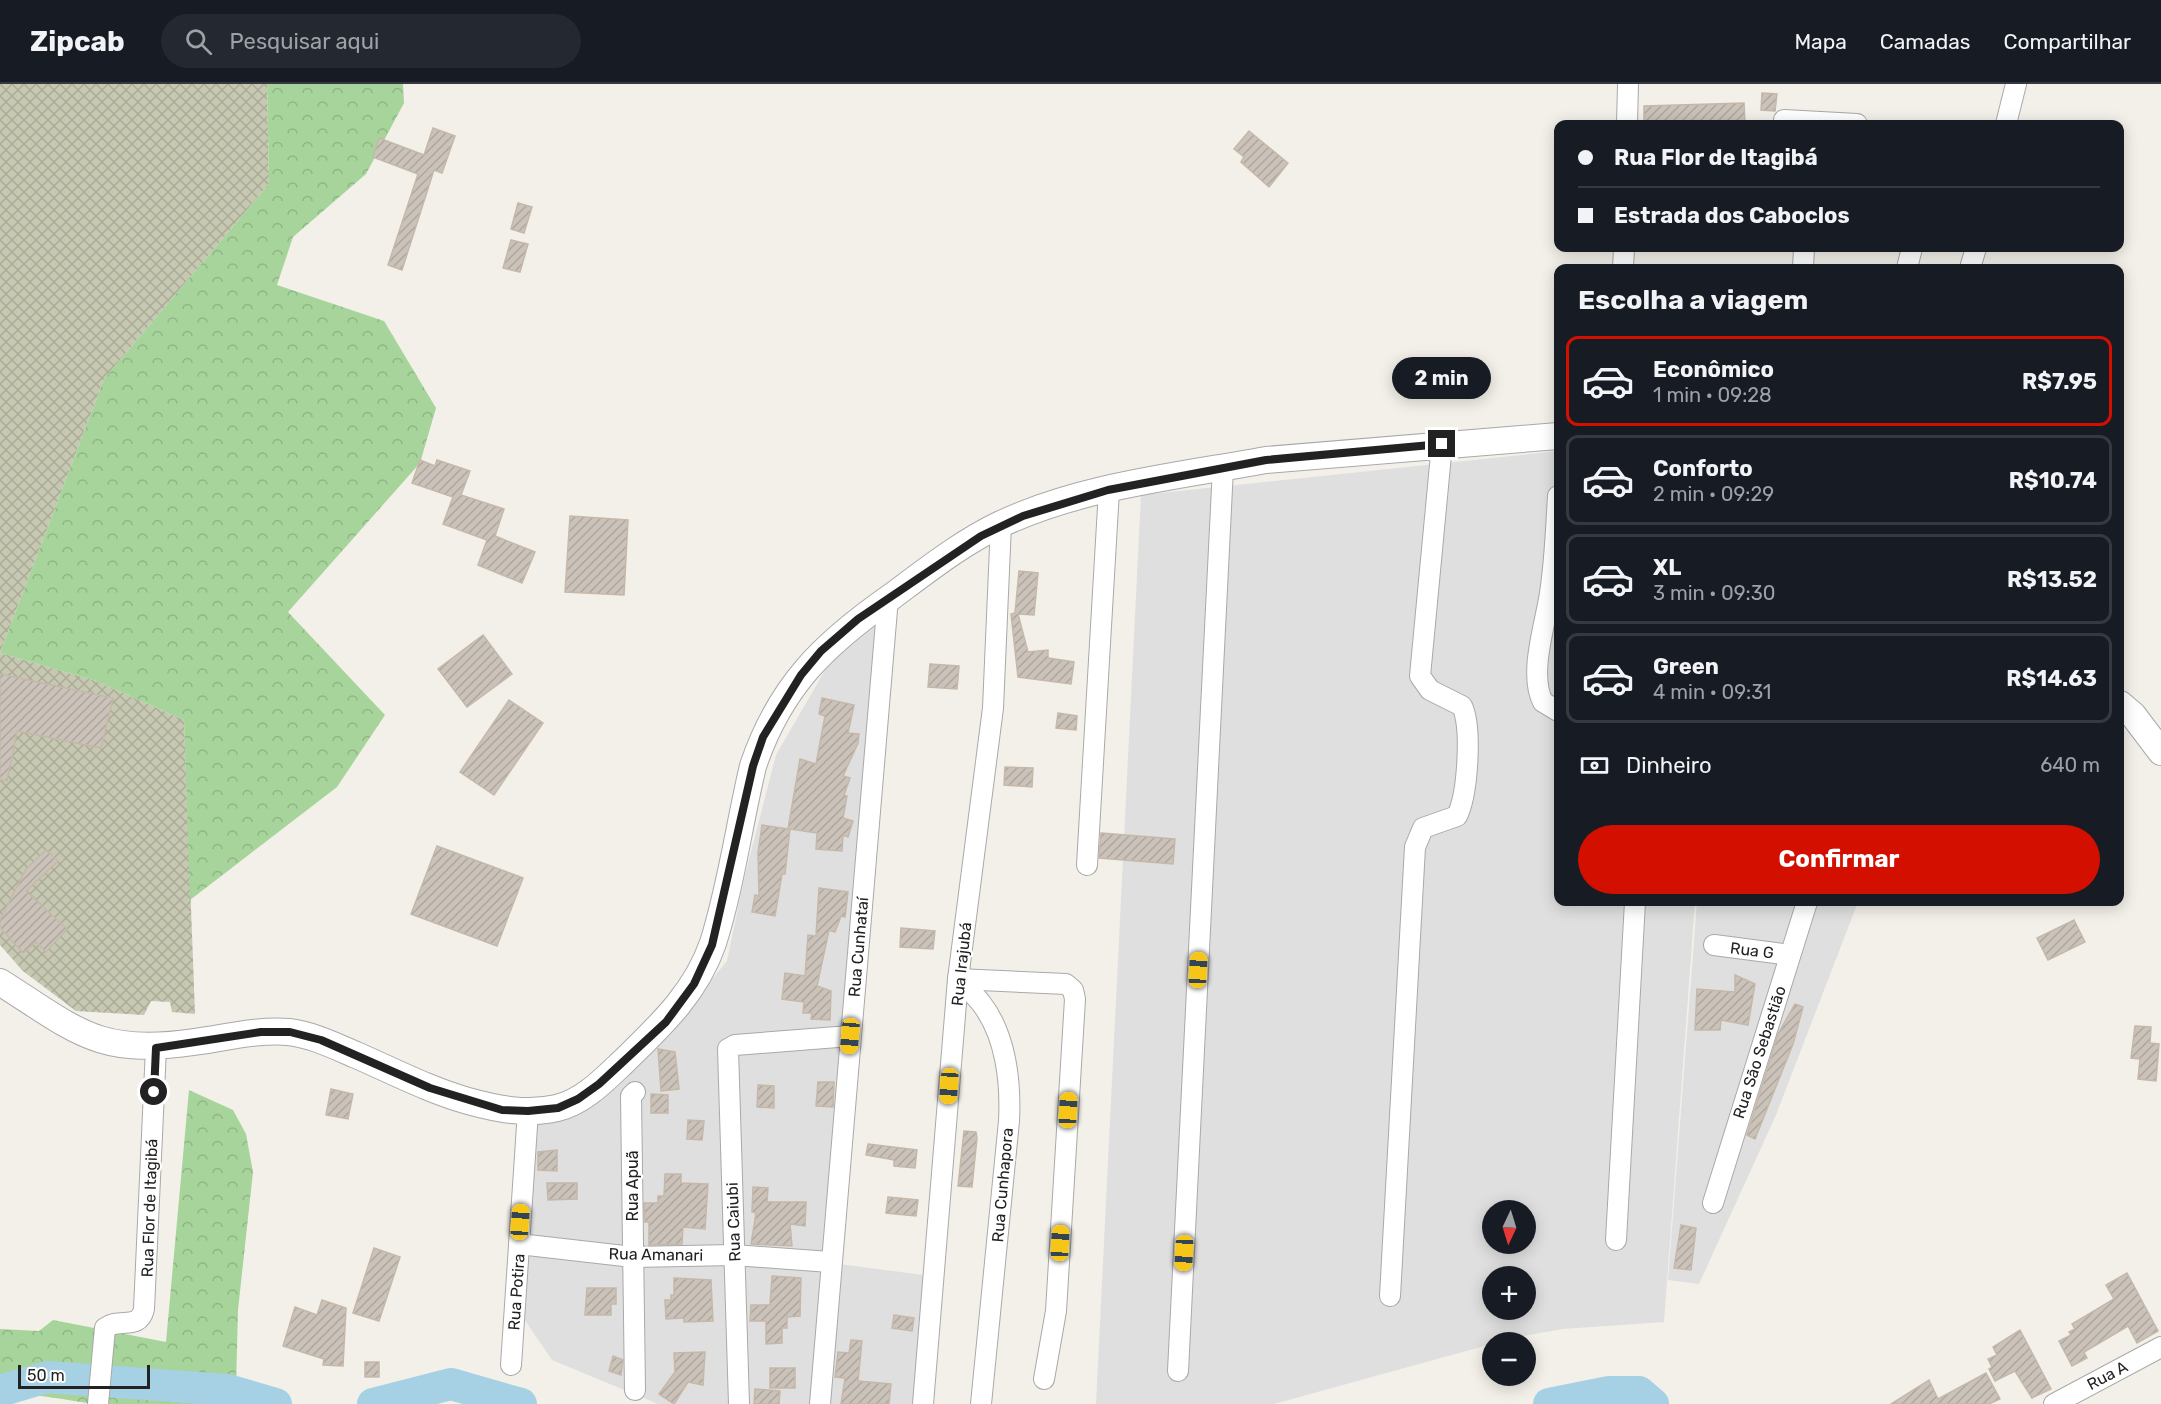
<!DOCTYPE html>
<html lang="pt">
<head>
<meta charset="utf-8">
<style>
	body { margin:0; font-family:Rubik,sans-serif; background:#242831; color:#f1f3f6; height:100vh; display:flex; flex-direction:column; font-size:22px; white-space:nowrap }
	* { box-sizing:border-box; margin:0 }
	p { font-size:20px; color:#9ea1a6 }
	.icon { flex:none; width:33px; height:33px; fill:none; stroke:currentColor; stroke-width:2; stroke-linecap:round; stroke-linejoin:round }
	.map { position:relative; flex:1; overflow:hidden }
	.details { position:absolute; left:1554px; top:180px; width:570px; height:642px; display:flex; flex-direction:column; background:#171b24; border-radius:12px; box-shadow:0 3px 15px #0003 }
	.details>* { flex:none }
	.guide { position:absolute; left:1554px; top:36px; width:570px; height:132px; border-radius:12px; box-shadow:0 3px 15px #0003; display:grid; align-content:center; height:132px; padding:0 24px; background:#171b24 }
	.needle { width:39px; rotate:184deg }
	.fabs { position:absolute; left:1482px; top:1116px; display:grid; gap:12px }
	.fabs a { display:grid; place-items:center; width:54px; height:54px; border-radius:50%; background:#171b24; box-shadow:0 3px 15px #0003; font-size:30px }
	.scale { position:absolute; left:18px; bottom:15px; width:132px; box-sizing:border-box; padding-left:6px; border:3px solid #222; border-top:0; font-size:16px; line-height:21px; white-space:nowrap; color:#222; -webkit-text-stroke:4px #fff; paint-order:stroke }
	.end { position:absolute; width:27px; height:27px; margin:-14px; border:8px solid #222; background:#fff; box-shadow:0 0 0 3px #fff }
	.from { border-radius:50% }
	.bubble { position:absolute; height:42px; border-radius:21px; background:#171b24; box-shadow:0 3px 15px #0003; font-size:20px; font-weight:700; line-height:42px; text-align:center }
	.car { position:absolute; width:18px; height:36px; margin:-18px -9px; border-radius:8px; box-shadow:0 0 4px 2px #0007; background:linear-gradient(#f5c518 24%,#345 0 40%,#f5c518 0 76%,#345 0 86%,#f5c518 0) }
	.guide b { display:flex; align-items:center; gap:21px; height:57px; font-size:22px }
	.guide b+b { border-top:2px solid #363941 }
	.guide i { width:15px; height:15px; background:#f1f3f6 }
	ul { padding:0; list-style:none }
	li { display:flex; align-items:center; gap:18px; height:90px; margin:0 12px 9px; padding:0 12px; border:3px solid #363941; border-radius:12px }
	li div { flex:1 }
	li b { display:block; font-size:22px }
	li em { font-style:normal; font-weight:700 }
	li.current { border-color:#d31000 }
	li>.icon { width:54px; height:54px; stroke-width:1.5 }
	h2 { padding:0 24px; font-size:27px; line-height:72px }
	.pay { display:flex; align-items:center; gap:15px; height:66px; padding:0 24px; font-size:22px }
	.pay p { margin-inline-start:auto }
	.primary-button { display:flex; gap:12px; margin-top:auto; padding:12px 24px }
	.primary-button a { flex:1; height:69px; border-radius:36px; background:#d31000; color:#fff; font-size:24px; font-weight:700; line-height:69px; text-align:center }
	header { display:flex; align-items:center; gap:36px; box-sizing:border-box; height:84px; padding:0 30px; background:#171b24; border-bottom:2px solid #363941 }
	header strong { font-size:28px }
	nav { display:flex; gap:33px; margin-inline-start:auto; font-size:21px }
	.search { width:420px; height:54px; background:#242831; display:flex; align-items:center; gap:15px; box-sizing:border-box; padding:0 21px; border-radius:33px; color:#9ea1a6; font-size:22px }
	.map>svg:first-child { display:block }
	.residential { fill:#e0dfdf; fill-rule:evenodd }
	.construction { fill:url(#construction-cross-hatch) }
	.forest { fill:url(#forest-crowns) }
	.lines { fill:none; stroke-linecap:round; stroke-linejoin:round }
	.river { stroke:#a6d0e3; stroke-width:32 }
	.building { fill:url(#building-hatch); stroke:#c5b8a9; stroke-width:1.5 }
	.minor-casing { stroke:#a9a9a9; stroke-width:22 }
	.tertiary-casing { stroke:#a9a9a9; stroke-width:28 }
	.minor { stroke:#fff; stroke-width:20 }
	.tertiary { stroke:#fff; stroke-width:26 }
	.route { stroke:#222; stroke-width:8 }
	.labels { text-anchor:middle; stroke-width:4.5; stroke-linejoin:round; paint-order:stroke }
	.street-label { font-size:16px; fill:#222; stroke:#fff }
</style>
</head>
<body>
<header>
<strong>Zipcab</strong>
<div class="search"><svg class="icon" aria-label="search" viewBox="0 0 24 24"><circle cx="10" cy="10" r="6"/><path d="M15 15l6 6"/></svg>Pesquisar aqui</div>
<nav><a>Mapa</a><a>Camadas</a><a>Compartilhar</a></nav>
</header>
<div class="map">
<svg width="2161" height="1320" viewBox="0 0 2161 1320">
	<defs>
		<pattern id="construction-cross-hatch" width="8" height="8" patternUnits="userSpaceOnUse" patternTransform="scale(1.5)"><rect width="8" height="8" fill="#c6c8b2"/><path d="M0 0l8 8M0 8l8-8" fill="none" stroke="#aaac99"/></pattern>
		<pattern id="forest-crowns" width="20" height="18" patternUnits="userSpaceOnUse" patternTransform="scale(1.5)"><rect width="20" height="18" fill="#a7d49a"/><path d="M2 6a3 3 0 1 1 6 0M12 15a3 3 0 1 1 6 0" fill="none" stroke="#8fb684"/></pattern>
		<pattern id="building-hatch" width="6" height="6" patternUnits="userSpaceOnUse" patternTransform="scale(1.5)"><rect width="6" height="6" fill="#cbc3ba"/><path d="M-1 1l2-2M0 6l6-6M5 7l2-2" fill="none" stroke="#aea7a0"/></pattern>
	</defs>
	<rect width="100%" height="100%" fill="#f2f0e8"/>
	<g class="residential">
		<path d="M1558,367V818H1695L1664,1238L1563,1245L1517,1253L1274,1320H1096L1141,411ZM1492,1126H1526V1160H1492ZM1492,1192H1526V1226H1492Z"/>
		<path d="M889,521L839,1180L931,1192L914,1320H658L552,1276L522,1232L536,1029L687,926L727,877L744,795L776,671L835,569Z"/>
		<path d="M1697,818H1858L1776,1031L1699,1200L1668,1196Z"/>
	</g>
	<path class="construction" d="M0,0H267L269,100L104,295L0,569L96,597L184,636L195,930L172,928L170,918L151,917L144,931L76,927L23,887L0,861Z"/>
	<g class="forest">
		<path d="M267,0H403L404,19L366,90L293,153L277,201L384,237L436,324L420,379L288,528L385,631L337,703L190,816L184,636L96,597L0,569L104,295L269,100Z"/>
		<path d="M189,1006L233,1026L246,1050L253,1088L238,1226L236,1302L241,1320C194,1320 144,1320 97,1320C64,1317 33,1306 0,1314V1245L39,1247L53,1236L166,1258Z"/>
	</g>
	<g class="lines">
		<g class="river">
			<path d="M0,1307L47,1293L228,1306L276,1320"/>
			<path d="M373,1320L451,1300L521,1320"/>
			<path d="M1549,1320L1609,1308H1639L1653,1320"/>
		</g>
	</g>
	<g class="building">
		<path d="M1762,9L1777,10L1775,27L1761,26Z"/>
		<path d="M1744,19L1745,40H1644V22Z"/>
		<path d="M433,44L455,52L442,89L434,86L402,186L388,181L418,90L373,73L379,54L424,71Z"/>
		<path d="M1249,47L1288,79L1269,103L1241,78L1244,73L1234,65Z"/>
		<path d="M518,119L532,123L524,149L511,145Z"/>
		<path d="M511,156L528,160L520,188L503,184Z"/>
		<path d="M420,376L435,382L437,376L470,387L461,411L504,425L495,452L535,468L522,499L478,481L487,456L443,440L453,413L412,399Z"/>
		<path d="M570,432L628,436L624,511L565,508Z"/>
		<path d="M1019,487L1038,489L1034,531L1018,530L1028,568L1048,566V574L1074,578L1071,600L1018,593L1011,530L1015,529Z"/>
		<path d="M483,551L512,590L467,623L438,585Z"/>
		<path d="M930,580L959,582L957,605L928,603Z"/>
		<path d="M0,590L113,614L101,664L17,647L7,697L0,696Z"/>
		<path d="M822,614L854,621L848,649L859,650L858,659L843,692L850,694L844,711L847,712L843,734L853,737L848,753L843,751L842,767L816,765L817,749L790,745L785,790H782L775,832L752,828L755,811L759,812L758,769L762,741L788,745L800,675L816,680L825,632L819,630Z"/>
		<path d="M509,616L543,639L494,711L460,688Z"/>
		<path d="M1058,629L1077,632L1076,646L1056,644Z"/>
		<path d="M1005,683L1033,684L1032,703L1004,701Z"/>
		<path d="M1101,749L1175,755L1173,780L1099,774Z"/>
		<path d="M437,762L523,794L497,862L411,830Z"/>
		<path d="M46,766L58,777L26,807L67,845L46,868L36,858L23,869L0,843V836L26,785Z"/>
		<path d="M819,804L848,808L845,833L841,832L835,848L829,846L817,902L831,907L830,936L811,935L812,929H803L804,918L782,915L785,889L805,892L808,851L816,852Z"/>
		<path d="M2074,836L2085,858L2048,876L2037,854Z"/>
		<path d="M901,844L935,847L933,865L900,863Z"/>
		<path d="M1735,891L1755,900L1748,941L1721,936L1720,946H1695L1697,905L1735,908Z"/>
		<path d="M1795,920L1803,923L1793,960L1755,1055L1747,1051L1778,950Z"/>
		<path d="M2135,942L2151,943L2150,959L2159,960L2156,997L2138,995L2140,975L2131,974Z"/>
		<path d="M658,965L675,968L679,1005L661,1007Z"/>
		<path d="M818,998H834L833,1023L816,1022Z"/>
		<path d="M758,1001L774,1002V1024L757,1023Z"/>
		<path d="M331,1005L353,1010L348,1035L326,1031Z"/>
		<path d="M651,1010L668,1011V1029H651Z"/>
		<path d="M688,1036L704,1037L702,1056L687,1055Z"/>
		<path d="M964,1047L976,1048L977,1054L972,1103L958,1102Z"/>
		<path d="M868,1060L917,1066L915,1084L894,1082V1076L866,1071Z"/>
		<path d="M557,1066V1087L538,1086V1068Z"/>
		<path d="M665,1090H681V1099L708,1100L705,1145L683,1143L682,1160L649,1161V1138H645L644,1119H658V1112H664Z"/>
		<path d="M547,1099H577V1115L548,1116Z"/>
		<path d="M753,1103L768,1104L767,1118H806L805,1142L790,1140L792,1162L751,1160L756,1129L752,1128Z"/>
		<path d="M888,1113L918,1116L916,1132L886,1129Z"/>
		<path d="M1681,1141L1696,1144L1691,1186L1674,1184Z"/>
		<path d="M374,1164L400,1173L379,1237L353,1229Z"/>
		<path d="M2127,1189L2158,1247L2137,1259L2128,1242L2084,1268L2087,1274L2072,1282L2059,1257L2071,1251L2069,1248L2075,1245L2072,1240L2114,1215L2106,1201Z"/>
		<path d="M772,1192L801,1194L800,1232L787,1233V1244H782V1259L766,1260V1237H750L751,1221H770Z"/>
		<path d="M674,1194L711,1196L713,1237L684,1238V1234L666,1235L665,1216H671V1211H674Z"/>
		<path d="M587,1204H616V1220H611V1231H585Z"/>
		<path d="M322,1216L346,1224L343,1282L323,1281L324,1275L283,1262L295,1223L317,1231Z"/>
		<path d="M894,1231L914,1234L912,1247L892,1244Z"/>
		<path d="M2020,1246L2051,1305L2032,1314L2015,1287L1995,1297L1989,1285L1992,1283L1988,1275L1997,1271L1993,1263Z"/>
		<path d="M851,1256L862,1257L858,1297L891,1300L889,1320H841L845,1294L835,1293L838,1268L849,1269Z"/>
		<path d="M705,1268L703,1301L688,1298L674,1320L659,1310L675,1288L674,1269Z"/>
		<path d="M613,1272L623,1276L621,1291L609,1287Z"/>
		<rect x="365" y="1278" width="14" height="15"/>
		<rect x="770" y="1284" width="25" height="20"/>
		<path d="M1986,1289L2000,1315L1989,1320H1891L1929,1296L1938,1315Z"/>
		<path d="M755,1305L780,1307L779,1320H754Z"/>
	</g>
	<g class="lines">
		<g class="minor-casing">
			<g id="minor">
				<path d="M1784,36L1857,40"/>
				<path d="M1627,40L1628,0"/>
				<path d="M2006,40L2016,0"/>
				<path d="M1623,184L1624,164"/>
				<path d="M1803,184L1804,164"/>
				<path d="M1907,184L1912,164"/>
				<path d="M1970,184L1976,164"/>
				<path d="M1558,412C1556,444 1555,477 1550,509C1546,538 1528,590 1543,618L1558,627"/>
				<path d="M1087,781L1109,406"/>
				<path d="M1714,861L1790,871"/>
				<path d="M958,895L1066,900L1073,906L1075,915L1056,1227L1044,1295"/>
				<path d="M958,895C966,903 975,911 981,919C1006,951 1011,998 1009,1037L981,1320"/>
				<path d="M635,1008L631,1012L635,1306"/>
				<path d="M1713,1119L1807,818"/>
				<path d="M1616,1156L1635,818"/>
				<path d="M519,1160L633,1173L734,1171L830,1178"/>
				<path d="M1390,1212L1415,763L1423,744L1457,732C1468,710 1472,643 1462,622L1430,606L1420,592L1442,360"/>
				<path d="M511,1281L528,1027"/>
				<path d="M1178,1287L1223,384"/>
				<path d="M98,1320L105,1244C120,1233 139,1247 144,1225L156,964"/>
				<path d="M739,1320L728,965L735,961L850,952"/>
				<path d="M820,1320L888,514"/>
				<path d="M923,1320L958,895L993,624L1001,440"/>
				<path d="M2054,1320L2161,1263"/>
			</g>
		</g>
		<g class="tertiary-casing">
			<g id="tertiary">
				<path d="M2120,620L2133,631L2161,668"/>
				<path d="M0,898C77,947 98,972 194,958C225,954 258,945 289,948C313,951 335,962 356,971C393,987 429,1006 468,1017C497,1025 527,1031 557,1024C583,1018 604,996 623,978C659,943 696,909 713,859C731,802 739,741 753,682C780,602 824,560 891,513C926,487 961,459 1001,440C1082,402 1178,392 1266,376L1558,352"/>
			</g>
		</g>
		<use href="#minor" class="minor"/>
		<use href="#tertiary" class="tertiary"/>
	</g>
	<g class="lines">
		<path class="route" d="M154,1008L156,964L261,948H290L321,956L430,1004L502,1026L528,1027L558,1024L578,1015L599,1000L666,938L694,900L712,861L753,682L763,653L801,591L821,567L858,535L981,452L1023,432L1108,406L1266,376L1442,360"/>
	</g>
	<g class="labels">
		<g class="street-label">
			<text transform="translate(858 863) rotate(-85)" y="6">Rua Cunhataí</text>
			<text transform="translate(1752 866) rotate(7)" y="6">Rua G</text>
			<text transform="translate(961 880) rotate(-84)" y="6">Rua Irajubá</text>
			<text transform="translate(1759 968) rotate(-72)" y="6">Rua São Sebastião</text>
			<text transform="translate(1002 1101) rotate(-85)" y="6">Rua Cunhapora</text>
			<text transform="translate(632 1102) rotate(-90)" y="6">Rua Apuã</text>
			<text transform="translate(149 1124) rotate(-88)" y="6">Rua Flor de Itagibá</text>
			<text transform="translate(733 1138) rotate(-92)" y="6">Rua Caiubi</text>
			<text transform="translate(656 1170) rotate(1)" y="6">Rua Amanari</text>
			<text transform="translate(516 1208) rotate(-86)" y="6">Rua Potira</text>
			<text transform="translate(2107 1291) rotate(-28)" y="6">Rua A</text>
		</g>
	</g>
</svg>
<div class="fabs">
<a><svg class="needle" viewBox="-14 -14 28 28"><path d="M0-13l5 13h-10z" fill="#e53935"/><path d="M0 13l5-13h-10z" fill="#9ea1a6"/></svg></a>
<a>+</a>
<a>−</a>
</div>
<div class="scale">50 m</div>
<i class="end from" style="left:154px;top:1008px"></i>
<i class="end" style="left:1442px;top:360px"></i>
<div class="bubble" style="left:1392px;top:273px;width:99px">2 min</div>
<i class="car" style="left:1198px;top:886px;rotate:3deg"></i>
<i class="car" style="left:850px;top:952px;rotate:185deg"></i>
<i class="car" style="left:949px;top:1002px;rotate:184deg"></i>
<i class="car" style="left:1068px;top:1026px;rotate:3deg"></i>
<i class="car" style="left:520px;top:1138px;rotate:4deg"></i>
<i class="car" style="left:1060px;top:1159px;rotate:3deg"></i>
<i class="car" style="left:1184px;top:1169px;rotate:183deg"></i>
<div class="guide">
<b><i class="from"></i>Rua Flor de Itagibá</b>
<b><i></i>Estrada dos Caboclos</b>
</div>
<section class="details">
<h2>Escolha a viagem</h2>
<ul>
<li class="current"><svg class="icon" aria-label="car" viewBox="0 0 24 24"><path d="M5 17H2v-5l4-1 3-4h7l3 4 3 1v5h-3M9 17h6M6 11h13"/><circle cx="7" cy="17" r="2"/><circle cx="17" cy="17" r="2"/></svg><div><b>Econômico</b><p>1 min · 09:28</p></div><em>R$7.95</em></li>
<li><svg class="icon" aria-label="car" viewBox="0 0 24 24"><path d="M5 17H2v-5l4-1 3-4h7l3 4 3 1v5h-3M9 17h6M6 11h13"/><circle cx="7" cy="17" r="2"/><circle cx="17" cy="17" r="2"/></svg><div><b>Conforto</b><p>2 min · 09:29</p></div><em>R$10.74</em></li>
<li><svg class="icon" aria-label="car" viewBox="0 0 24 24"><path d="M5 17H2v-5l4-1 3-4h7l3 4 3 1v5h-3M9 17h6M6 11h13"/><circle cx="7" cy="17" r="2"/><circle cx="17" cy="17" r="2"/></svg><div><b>XL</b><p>3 min · 09:30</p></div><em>R$13.52</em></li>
<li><svg class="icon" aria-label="car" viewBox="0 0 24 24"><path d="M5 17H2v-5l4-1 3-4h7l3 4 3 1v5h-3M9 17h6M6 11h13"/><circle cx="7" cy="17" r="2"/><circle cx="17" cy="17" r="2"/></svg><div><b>Green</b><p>4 min · 09:31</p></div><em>R$14.63</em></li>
</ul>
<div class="pay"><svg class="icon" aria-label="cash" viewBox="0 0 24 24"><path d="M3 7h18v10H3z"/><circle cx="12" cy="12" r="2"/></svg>Dinheiro<p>640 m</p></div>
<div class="primary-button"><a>Confirmar</a></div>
</section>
</div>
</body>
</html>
